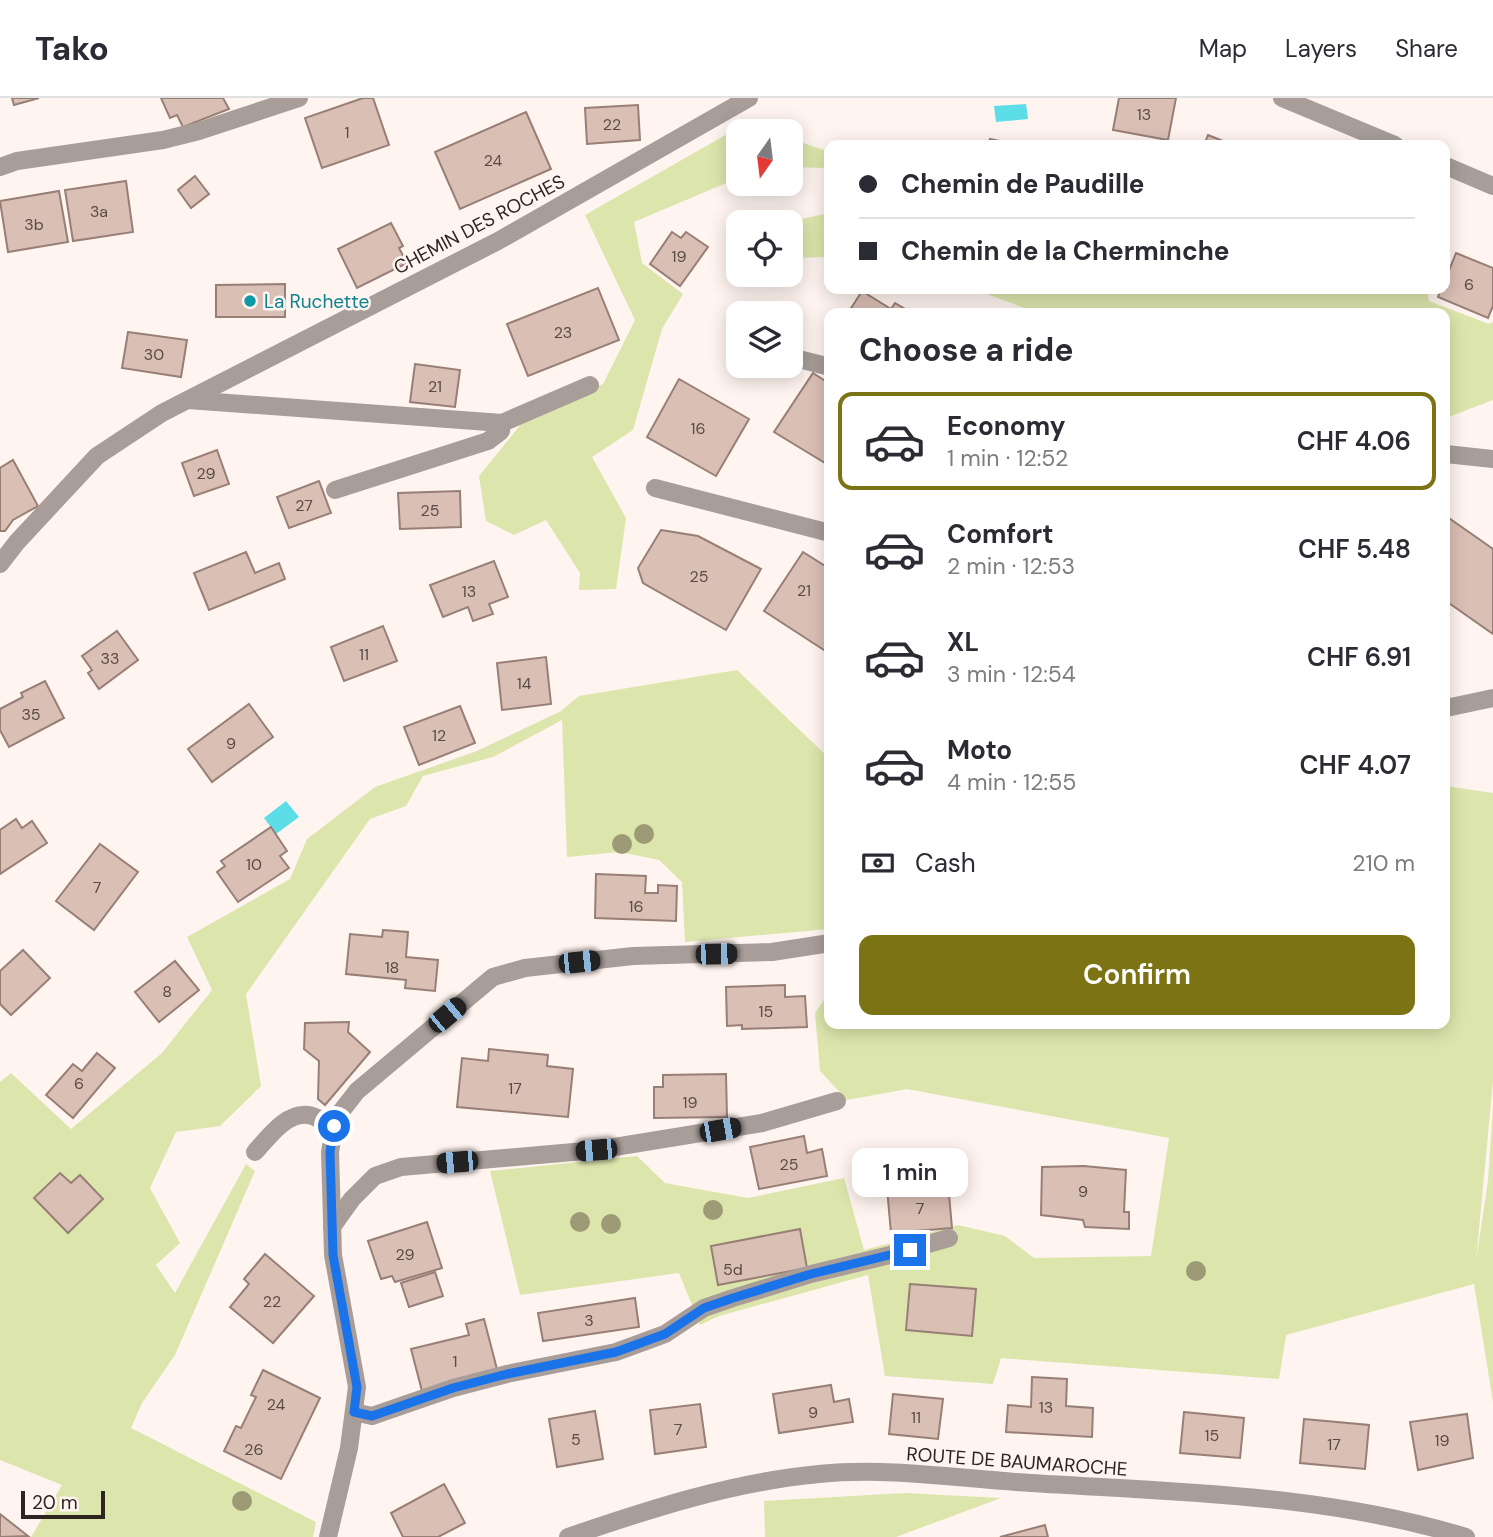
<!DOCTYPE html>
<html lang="en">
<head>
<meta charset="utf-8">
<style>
	body { margin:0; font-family:"DM Sans",sans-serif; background:#f2f2f3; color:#2b2b33; height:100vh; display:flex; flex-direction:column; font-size:26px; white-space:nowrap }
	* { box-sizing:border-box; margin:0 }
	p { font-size:23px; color:#7c7c81 }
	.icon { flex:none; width:38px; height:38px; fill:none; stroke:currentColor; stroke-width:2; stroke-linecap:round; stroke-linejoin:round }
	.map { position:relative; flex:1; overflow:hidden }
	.details { position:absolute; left:824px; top:210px; width:626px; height:721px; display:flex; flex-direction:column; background:#fff; border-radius:14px; box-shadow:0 4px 18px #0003 }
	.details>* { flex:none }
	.banner { position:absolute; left:824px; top:42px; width:626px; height:154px; border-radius:14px; box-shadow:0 4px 18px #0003; display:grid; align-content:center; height:154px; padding:0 35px; background:#fff }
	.needle { width:46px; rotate:194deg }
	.buttons { position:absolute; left:726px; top:21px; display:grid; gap:14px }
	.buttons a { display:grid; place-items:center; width:77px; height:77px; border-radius:14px; background:#fff; box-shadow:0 4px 18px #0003; font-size:35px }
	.scale { position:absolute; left:21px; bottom:18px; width:84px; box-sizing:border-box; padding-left:7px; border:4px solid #2e2420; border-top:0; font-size:19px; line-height:24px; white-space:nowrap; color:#2e2420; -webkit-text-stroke:5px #fff4ef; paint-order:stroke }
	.end { position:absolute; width:32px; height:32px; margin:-16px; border:9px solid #1a73e8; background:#fff; box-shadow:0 0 0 4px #fff }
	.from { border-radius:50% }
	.bubble { position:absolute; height:49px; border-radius:14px; background:#fff; box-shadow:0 4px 18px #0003; font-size:23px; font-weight:600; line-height:49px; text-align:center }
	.car { position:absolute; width:21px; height:42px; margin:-21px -10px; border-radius:9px; box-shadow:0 0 5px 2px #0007; background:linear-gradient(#222 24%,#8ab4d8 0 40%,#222 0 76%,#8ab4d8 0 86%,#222 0) }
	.banner b { display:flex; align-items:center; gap:24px; height:66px; font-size:26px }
	.banner b+b { border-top:2px solid #e1e1e2 }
	.banner i { width:18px; height:18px; background:#2b2b33 }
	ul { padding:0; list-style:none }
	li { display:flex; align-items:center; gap:21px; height:98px; margin:0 14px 10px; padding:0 21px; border:4px solid transparent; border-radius:14px }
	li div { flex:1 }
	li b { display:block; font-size:26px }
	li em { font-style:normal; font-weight:600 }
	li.current { border-color:#7c7314 }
	li>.icon { width:63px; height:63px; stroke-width:1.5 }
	h2 { padding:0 35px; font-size:32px; line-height:84px }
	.pay { display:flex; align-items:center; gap:18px; height:77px; padding:0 35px; font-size:26px }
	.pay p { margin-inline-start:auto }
	.primary-button { display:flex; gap:14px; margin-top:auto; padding:14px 35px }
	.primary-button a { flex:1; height:80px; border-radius:14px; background:#7c7314; color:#fff; font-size:28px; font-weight:600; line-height:80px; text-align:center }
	header { display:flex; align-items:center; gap:42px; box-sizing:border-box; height:98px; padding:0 35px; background:#fff; border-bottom:2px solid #e1e1e2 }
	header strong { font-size:33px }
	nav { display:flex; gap:38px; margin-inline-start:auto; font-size:24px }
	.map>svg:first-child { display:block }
	.green { fill:#dce6ac }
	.water { fill:#5ddde7 }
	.building { fill:#dabfb5; stroke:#987f75; stroke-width:2 }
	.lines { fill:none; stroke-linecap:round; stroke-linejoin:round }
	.minor { stroke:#a89d98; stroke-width:18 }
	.tree { fill:#9c9b75 }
	.route { stroke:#1a73e8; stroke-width:9 }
	.culture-dot { fill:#0f9aa8; stroke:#fff4ef; stroke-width:2.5 }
	.labels { text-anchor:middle; stroke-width:5; stroke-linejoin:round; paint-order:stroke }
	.number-label { font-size:16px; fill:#594b45 }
	.street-label { font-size:19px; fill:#2e2420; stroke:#fff4ef }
	.culture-label { font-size:19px; fill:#0d838f; stroke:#fff4ef; text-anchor:start }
</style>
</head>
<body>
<header>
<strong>Tako</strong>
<nav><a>Map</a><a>Layers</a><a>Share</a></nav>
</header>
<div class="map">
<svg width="1493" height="1439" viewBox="0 0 1493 1439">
	<rect width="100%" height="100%" fill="#fff4ef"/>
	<g class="green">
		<path d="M736,31L758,33H738V80L634,124L642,165L683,196L662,231L633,332L592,359L626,420L616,491L579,492L580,475L546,422L514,437L486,423L479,378L535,309L603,286L635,222L585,117Z"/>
		<path d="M791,41L824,52L826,70L791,69Z"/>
		<path d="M829,115V159L791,160V124H788Z"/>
		<path d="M973,191H1427L1429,203L1489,226L1493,224V302L1446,320V215H1038Z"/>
		<path d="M737,572L829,660V831L685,844L682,784L659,762L620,754L567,759L562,622L493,659L423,678L406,708L370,721L246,896L261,988L220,1028L176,1034L150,1090L180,1145L156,1167L175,1195L246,1066L255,1073L175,1257L142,1305L131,1330L316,1424L313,1439H31L62,1387L0,1362V984L11,975L71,1031L162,955L212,892L187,839L290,781L307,741L375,689L477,653L561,613L579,598Z"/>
		<path d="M1446,688L1493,695V983L1476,1163L1488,1083L1493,1007V1304L1474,1186L1286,1237L1279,1281L1001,1260L993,1286L885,1278L868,1177L719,1218L700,1227L679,1175L520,1197L490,1073L637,1058L665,1085L748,1100L844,1080L864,1152L958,1127L1005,1138L1034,1160L1151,1158L1169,1040L907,991L847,1002L820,973L815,915L829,895L830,926H1446Z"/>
		<path d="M905,1395L1001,1400L896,1439H765L764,1403Z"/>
	</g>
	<g class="water">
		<path d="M1026,6L1028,21L996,24L994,8Z"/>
		<path d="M286,703L299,719L276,736L264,720Z"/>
	</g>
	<g class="building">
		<path d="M12,0H39L14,7Z"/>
		<path d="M161,0H223L229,11L183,29L177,17L170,20Z"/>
		<path d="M363,0H373L389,47L322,70L305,20Z"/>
		<path d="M1119,0H1176L1168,42L1113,32Z"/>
		<path d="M638,7L640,42L587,46L585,10Z"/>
		<path d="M526,14L551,71L460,111L435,54Z"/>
		<path d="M1208,37L1233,47H1204Z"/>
		<path d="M990,41L1019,47H988Z"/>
		<path d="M195,78L209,96L191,110L178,92Z"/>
		<path d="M126,83L133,134L73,143L65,92Z"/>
		<path d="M59,93L68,144L8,154L0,103Z"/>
		<path d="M391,125L403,148L399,150L407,165L357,190L338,151Z"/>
		<path d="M672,134L681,140L686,134L708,149L680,188L650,166Z"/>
		<path d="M1456,155L1493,170V208L1488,220L1438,199L1441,191H1446V180Z"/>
		<path d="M285,186V219H216V187Z"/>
		<path d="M598,190L619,242L528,278L507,226Z"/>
		<path d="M862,193L891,211L895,205L912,215H848Z"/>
		<path d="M128,234L187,242L181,279L122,270Z"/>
		<path d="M415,266L460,272L455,309L410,304Z"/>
		<path d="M813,275L830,286V368L774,334Z"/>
		<path d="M679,281L749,321L716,378L647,339Z"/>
		<path d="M217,352L229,386L194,398L182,365Z"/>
		<path d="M13,362L38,408L13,422L5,433H0V370Z"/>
		<path d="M319,383L331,415L289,430L277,399Z"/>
		<path d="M460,393L461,429L400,431L398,395Z"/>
		<path d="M1446,418L1493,451V536L1446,503Z"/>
		<path d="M661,432L698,438L761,471L726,532L643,485L638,470Z"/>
		<path d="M246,454L255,475L279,465L285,481L209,512L194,475Z"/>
		<path d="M803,454L830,471V556L764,513Z"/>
		<path d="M494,463L508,499L489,506L493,516L473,523L468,509L443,519L430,487Z"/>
		<path d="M383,528L397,563L344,583L331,549Z"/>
		<path d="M117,533L138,562L99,591L88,575L92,572L82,558Z"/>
		<path d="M546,559L551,606L502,612L497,565Z"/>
		<path d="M45,583L64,620L9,649L0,632V611L23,599L21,595Z"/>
		<path d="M249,606L273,639L212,684L188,651Z"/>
		<path d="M460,608L475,645L419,667L404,629Z"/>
		<path d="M16,721L22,730L32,723L47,745L0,776V732Z"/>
		<path d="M271,729L287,753L280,758L289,770L238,804L217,774L225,768L221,763Z"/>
		<path d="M100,746L138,774L94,832L56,803Z"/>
		<path d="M596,776L646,778L645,795H658V787L677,788L676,823L595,820Z"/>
		<path d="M383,832L408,834L406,859L438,862L435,893L405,890L406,882L346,876L350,836L382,839Z"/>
		<path d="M23,852L50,880L11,917L0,906V873Z"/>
		<path d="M175,863L199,892L159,924L135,894Z"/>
		<path d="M785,887V899L805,898L807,929L742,931V927L727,928L726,889Z"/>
		<path d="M349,924L348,934L370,954L325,1007L318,1001L319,963L304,951L305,925Z"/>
		<path d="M489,951L548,957L547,968L573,971L568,1019L457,1009L462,960L488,963Z"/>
		<path d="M97,955L115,970L73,1020L46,997L73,966L82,973Z"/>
		<path d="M726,976L727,1019L654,1020V989H663V977Z"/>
		<path d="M804,1038L807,1055L822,1051L827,1078L759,1091L750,1049Z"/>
		<path d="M1084,1068L1126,1072L1124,1114H1129V1131L1085,1129L1083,1122L1041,1117L1042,1069Z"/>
		<path d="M60,1075L71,1085L80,1077L103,1101L68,1135L34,1100Z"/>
		<path d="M948,1085L952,1130L891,1135L887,1090Z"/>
		<path d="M427,1124L442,1170L395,1184L392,1178L381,1181L368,1143Z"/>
		<path d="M800,1131L807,1170L718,1187L711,1148Z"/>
		<path d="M265,1156L314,1198L273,1245L230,1209L249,1186L244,1181Z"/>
		<path d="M435,1174L443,1198L409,1209L401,1185Z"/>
		<path d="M910,1186L976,1191L972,1238L906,1232Z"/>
		<path d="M635,1200L639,1229L543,1243L538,1215Z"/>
		<path d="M484,1221L498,1275L422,1293L411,1251L469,1237L466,1226Z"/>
		<path d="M263,1272L320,1300L281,1381L224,1353L236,1328L241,1330L256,1299L251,1297Z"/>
		<path d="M1032,1279L1067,1281L1066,1308L1093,1310L1092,1339L1006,1334L1008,1307L1031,1309Z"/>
		<path d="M831,1287L834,1304L849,1301L853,1324L779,1335L773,1296Z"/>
		<path d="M893,1296L943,1301L938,1341L889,1336Z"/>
		<path d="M700,1306L706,1349L655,1356L650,1312Z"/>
		<path d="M595,1313L603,1361L557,1369L549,1321Z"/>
		<path d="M1184,1314L1244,1320L1240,1360L1180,1355Z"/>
		<path d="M1467,1316L1473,1360L1418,1372L1410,1324Z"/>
		<path d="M1304,1321L1369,1327L1365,1371L1300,1365Z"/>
		<path d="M444,1386L465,1425L438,1439H403L391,1415Z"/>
		<path d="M0,1416L28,1438L0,1439Z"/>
		<path d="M1045,1427L1048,1439H1000Z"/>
	</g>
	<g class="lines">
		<g class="minor">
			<path d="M1282,0L1395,47"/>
			<path d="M1446,68L1493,88"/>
			<path d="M0,69L17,63L163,42L199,33L299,0"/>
			<path d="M791,259L830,269"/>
			<path d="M188,302L502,325L501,333L488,343L335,392"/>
			<path d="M502,325L590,287"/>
			<path d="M1446,356L1493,361"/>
			<path d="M655,390L830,435"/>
			<path d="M0,466L17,444L97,358L162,315L498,143L749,0"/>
			<path d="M1446,610L1493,600"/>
			<path d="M255,1054C268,1040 286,1014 308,1017C316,1018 327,1025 334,1028"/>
			<path d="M332,1129L352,1101L375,1078L401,1069L596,1052L762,1025L837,1003"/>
			<path d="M354,1314L372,1318L453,1290L507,1276L616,1254L665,1236L704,1210L733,1200L811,1176L890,1157L949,1140"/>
			<path d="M328,1439L349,1350L357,1289L333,1157L330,1054L336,1020L357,993L493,879L525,870L633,858L772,854L830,845"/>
			<path d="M568,1439C650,1411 733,1384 819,1376C890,1369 961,1381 1031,1385C1176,1394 1326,1396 1466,1439"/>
		</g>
	</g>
	<g class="tree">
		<circle cx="644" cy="736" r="10"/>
		<circle cx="622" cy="746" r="10"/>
		<circle cx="713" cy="1112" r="10"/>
		<circle cx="580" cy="1124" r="10"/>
		<circle cx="611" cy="1126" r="10"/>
		<circle cx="1196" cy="1173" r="10"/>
		<circle cx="242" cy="1403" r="10"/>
	</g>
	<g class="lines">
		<path class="route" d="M334,1028L330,1054L333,1157L357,1289L354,1314L372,1318L453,1290L507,1276L616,1254L665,1236L704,1210L733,1200L811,1176L910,1152"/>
	</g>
	<circle class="culture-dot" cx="250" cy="203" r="7"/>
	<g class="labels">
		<g class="number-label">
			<text x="1144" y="22">13</text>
			<text x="612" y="32">22</text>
			<text x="347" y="40">1</text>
			<text x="493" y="68">24</text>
			<text x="99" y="119">3a</text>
			<text x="34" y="132">3b</text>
			<text x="679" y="164">19</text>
			<text x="1469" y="192">6</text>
			<text x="563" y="240">23</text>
			<text x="154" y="262">30</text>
			<text x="435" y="294">21</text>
			<text x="698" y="336">16</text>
			<text x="206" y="381">29</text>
			<text x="304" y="413">27</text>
			<text x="430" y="418">25</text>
			<text x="699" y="484">25</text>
			<text x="804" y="498">21</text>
			<text x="469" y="499">13</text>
			<text x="364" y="562">11</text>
			<text x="110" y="566">33</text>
			<text x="524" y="591">14</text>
			<text x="31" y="622">35</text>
			<text x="439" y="643">12</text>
			<text x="231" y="651">9</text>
			<text x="254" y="772">10</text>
			<text x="97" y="795">7</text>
			<text x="636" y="814">16</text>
			<text x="392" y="875">18</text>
			<text x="167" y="899">8</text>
			<text x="766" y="919">15</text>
			<text x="79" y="991">6</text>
			<text x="515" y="996">17</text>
			<text x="690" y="1010">19</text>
			<text x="789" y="1072">25</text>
			<text x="1083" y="1099">9</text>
			<text x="920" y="1116">7</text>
			<text x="405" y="1162">29</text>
			<text x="733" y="1177">5d</text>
			<text x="272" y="1209">22</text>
			<text x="589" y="1228">3</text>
			<text x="455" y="1269">1</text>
			<text x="276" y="1312">24</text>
			<text x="1046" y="1315">13</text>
			<text x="813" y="1320">9</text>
			<text x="916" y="1325">11</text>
			<text x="678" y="1337">7</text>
			<text x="1212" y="1343">15</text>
			<text x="576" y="1347">5</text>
			<text x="1442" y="1348">19</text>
			<text x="1334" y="1352">17</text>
			<text x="254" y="1357">26</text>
		</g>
		<g class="street-label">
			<text transform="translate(479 126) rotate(-28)" y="7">CHEMIN DES ROCHES</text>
			<text transform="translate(1017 1363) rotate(4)" y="7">ROUTE DE BAUMAROCHE</text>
		</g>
		<g class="culture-label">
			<text x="264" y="210">La Ruchette</text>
		</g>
	</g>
</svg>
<div class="buttons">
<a><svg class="needle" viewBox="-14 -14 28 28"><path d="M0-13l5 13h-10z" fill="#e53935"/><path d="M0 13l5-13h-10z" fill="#7c7c81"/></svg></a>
<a><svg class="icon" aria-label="locate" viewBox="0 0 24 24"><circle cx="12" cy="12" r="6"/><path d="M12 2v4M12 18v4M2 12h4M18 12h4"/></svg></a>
<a><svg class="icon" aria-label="layers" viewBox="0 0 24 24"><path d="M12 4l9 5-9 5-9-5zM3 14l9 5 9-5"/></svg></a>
</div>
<div class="scale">20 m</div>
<i class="end from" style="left:334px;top:1028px"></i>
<i class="end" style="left:910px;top:1152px"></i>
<div class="bubble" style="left:852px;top:1050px;width:116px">1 min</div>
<i class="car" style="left:716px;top:856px;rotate:89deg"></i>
<i class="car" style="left:579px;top:864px;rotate:84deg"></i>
<i class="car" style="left:447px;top:917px;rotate:50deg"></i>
<i class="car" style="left:720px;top:1032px;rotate:80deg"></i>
<i class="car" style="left:596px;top:1052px;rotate:265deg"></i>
<i class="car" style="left:457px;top:1064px;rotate:265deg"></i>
<div class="banner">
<b><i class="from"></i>Chemin de Paudille</b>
<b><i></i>Chemin de la Cherminche</b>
</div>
<section class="details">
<h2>Choose a ride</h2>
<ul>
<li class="current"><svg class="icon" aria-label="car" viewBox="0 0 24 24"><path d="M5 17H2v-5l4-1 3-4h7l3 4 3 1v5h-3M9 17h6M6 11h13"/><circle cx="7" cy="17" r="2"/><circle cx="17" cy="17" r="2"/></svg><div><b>Economy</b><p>1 min · 12:52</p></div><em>CHF 4.06</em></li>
<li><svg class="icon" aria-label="car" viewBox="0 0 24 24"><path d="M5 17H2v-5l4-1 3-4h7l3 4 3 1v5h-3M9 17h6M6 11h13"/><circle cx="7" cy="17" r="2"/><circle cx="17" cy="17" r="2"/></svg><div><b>Comfort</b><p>2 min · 12:53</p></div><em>CHF 5.48</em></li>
<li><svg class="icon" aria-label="car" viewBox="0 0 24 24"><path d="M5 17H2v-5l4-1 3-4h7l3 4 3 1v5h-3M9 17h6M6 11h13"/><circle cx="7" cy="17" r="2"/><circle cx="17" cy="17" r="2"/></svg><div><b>XL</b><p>3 min · 12:54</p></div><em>CHF 6.91</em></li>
<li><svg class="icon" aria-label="car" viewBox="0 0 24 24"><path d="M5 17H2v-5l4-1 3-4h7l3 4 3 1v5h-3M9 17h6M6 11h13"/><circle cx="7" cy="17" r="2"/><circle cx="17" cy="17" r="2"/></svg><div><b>Moto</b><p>4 min · 12:55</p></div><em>CHF 4.07</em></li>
</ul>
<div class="pay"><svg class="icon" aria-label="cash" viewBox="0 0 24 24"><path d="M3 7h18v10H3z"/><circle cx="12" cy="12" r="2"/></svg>Cash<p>210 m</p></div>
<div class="primary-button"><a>Confirm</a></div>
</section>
</div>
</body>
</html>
